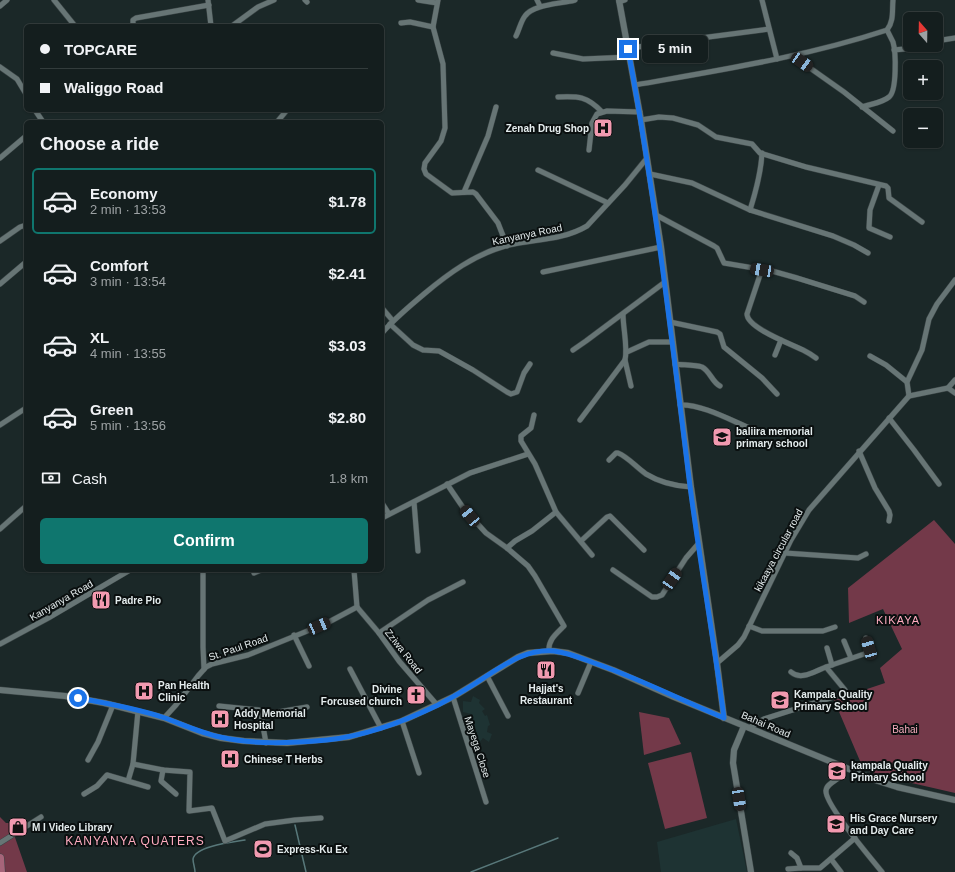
<!DOCTYPE html>
<html lang="en">
<head>
<meta charset="utf-8">
<style>
	body { margin:0; font-family:Helvetica,sans-serif; background:#212b2b; color:#f1f3f6; height:100vh; display:flex; flex-direction:column; font-size:15px; white-space:nowrap }
	* { box-sizing:border-box; margin:0 }
	p { font-size:13px; color:#9da2a4 }
	.icon { flex:none; width:22px; height:22px; fill:none; stroke:currentColor; stroke-width:2; stroke-linecap:round; stroke-linejoin:round }
	.map { position:relative; flex:1; overflow:hidden }
	.details { position:absolute; left:24px; top:120px; width:360px; height:452px; display:flex; flex-direction:column; background:#141e1e; border-radius:6px; box-shadow:0 1px 3px #0004,0 0 0 1px #333c3c }
	.details>* { flex:none }
	.guide { position:absolute; left:24px; top:24px; width:360px; height:88px; border-radius:6px; box-shadow:0 1px 3px #0004,0 0 0 1px #333c3c; display:grid; align-content:center; height:88px; padding:0 16px; background:#141e1e }
	.needle { width:26px; rotate:340deg }
	.buttons { position:absolute; left:903px; top:12px; display:grid; gap:8px }
	.buttons a { display:grid; place-items:center; width:40px; height:40px; border-radius:6px; background:#141e1e; box-shadow:0 1px 3px #0004,0 0 0 1px #333c3c; font-size:20px }
	.end { position:absolute; width:18px; height:18px; margin:-9px; border:5px solid #1a73e8; background:#fff; box-shadow:0 0 0 2px #fff }
	.from { border-radius:50% }
	.bubble { position:absolute; height:28px; border-radius:6px; background:#141e1e; box-shadow:0 1px 3px #0004,0 0 0 1px #333c3c; font-size:13px; font-weight:800; line-height:28px; text-align:center }
	.car { position:absolute; width:12px; height:24px; margin:-12px -6px; border-radius:5px; box-shadow:0 0 3px 1px #0007; background:linear-gradient(#222 24%,#8ab4d8 0 40%,#222 0 76%,#8ab4d8 0 86%,#222 0) }
	.guide b { display:flex; align-items:center; gap:14px; height:38px; font-size:15px }
	.guide b+b { border-top:1px solid #333c3c }
	.guide i { width:10px; height:10px; background:#f1f3f6 }
	ul { padding:0; list-style:none }
	li { display:flex; align-items:center; gap:12px; height:66px; margin:0 8px 6px; padding:0 8px; border:2px solid transparent; border-radius:6px }
	li div { flex:1 }
	li b { display:block; font-size:15px }
	li em { font-style:normal; font-weight:800 }
	li.active { border-color:#0f766e }
	li>.icon { width:36px; height:36px; stroke-width:1.5 }
	h2 { padding:0 16px; font-size:18px; line-height:48px }
	.pay { display:flex; align-items:center; gap:10px; height:44px; padding:0 16px; font-size:15px }
	.pay p { margin-inline-start:auto }
	.action { display:flex; gap:8px; margin-top:auto; padding:8px 16px }
	.action a { flex:1; height:46px; border-radius:6px; background:#0f766e; color:#fff; font-size:16px; font-weight:800; line-height:46px; text-align:center }
	.map>svg:first-child { display:block }
	.built { fill:#1e3333 }
	.green { fill:#733949 }
	.lines { fill:none; stroke-linecap:round; stroke-linejoin:round }
	.stream { stroke:#58787a; stroke-width:1.5 }
	.minor-casing { stroke:#3b4546; stroke-width:6 }
	.tertiary-casing { stroke:#3b4546; stroke-width:7 }
	.primary-casing { stroke:#3b4546; stroke-width:9 }
	.minor { stroke:#677575; stroke-width:5 }
	.tertiary { stroke:#677575; stroke-width:6 }
	.primary { stroke:#a6657a; stroke-width:8 }
	.route { stroke:#1a73e8; stroke-width:5 }
	.labels { text-anchor:middle; stroke-width:4; stroke-linejoin:round; paint-order:stroke }
	.poi-label { font-size:10px; font-weight:bold; fill:#e4eced; stroke:#0a0f0f; text-anchor:start }
	.street-label { font-size:10px; fill:#e4eced; stroke:#0a0f0f }
	.park-label { font-size:10px; fill:#f5acbd; stroke:#0a0f0f }
	.neighbourhood-label { font-size:11px; letter-spacing:1px; fill:#ffacc0; stroke:#0a0f0f }
	.quarter-label { font-size:12px; letter-spacing:1px; fill:#ffacc0; stroke:#0a0f0f }
</style>
</head>
<body>
<div class="map">
<svg width="955" height="872" viewBox="0 0 955 872">
	<rect width="100%" height="100%" fill="#1b2828"/>
	<g class="built">
		<path d="M473,696L480,700L479,703L485,709L482,711L485,716L487,715L490,725L488,726L487,732L492,734L489,742L483,738L478,744L472,736L476,730L472,728V722L469,717L471,714L463,712V701L471,702Z"/>
		<path d="M835,815L840,821L838,822L841,825L833,832L827,825L829,823L832,825L828,821Z"/>
		<path d="M736,819L747,872H661L657,842Z"/>
	</g>
	<g class="green">
		<path d="M934,520L955,544V793L877,775L863,768L834,700L885,683L880,668L902,649L883,609L849,623L848,588Z"/>
		<path d="M639,712L669,718L681,744L644,755Z"/>
		<path d="M691,752L707,818L665,829L648,763Z"/>
		<path d="M0,817L6,823H10L27,872H0Z"/>
	</g>
	<g class="lines">
		<g class="stream">
			<path d="M295,825L306,872"/>
			<path d="M195,872C195,868 193,863 193,859C195,846 233,842 245,840"/>
			<path d="M471,872L558,838"/>
		</g>
		<g class="minor-casing">
			<g id="minor">
				<path d="M54,0L75,26"/>
				<path d="M208,0L211,26"/>
				<path d="M305,0L307,2"/>
				<path d="M418,0L437,3"/>
				<path d="M438,0L433,27L443,64L445,128L441,141L425,163L424,169L426,174L452,193L473,192L476,194L498,223L507,246"/>
				<path d="M537,0L540,6"/>
				<path d="M762,0L777,59"/>
				<path d="M619,2L625,0"/>
				<path d="M0,6L7,0"/>
				<path d="M401,23L410,22L433,27"/>
				<path d="M133,26V20L136,18L209,5"/>
				<path d="M232,26L258,7L274,0"/>
				<path d="M516,36C519,30 521,21 525,16C533,4 561,4 575,0"/>
				<path d="M936,41L955,38"/>
				<path d="M628,49L649,45L678,42L701,38L769,29"/>
				<path d="M894,50L904,49L920,45"/>
				<path d="M553,53L583,59L630,57"/>
				<path d="M793,56L844,92L893,131"/>
				<path d="M0,67L17,79L26,94"/>
				<path d="M635,85C720,70 805,57 887,30C894,21 892,11 893,0"/>
				<path d="M558,97C578,96 587,96 602,112"/>
				<path d="M862,107C870,104 882,103 889,97C897,91 896,52 893,42C891,38 889,34 887,30"/>
				<path d="M35,110L43,122"/>
				<path d="M641,120L659,117L673,118L691,123L698,125L716,137L752,144L760,153L806,167L886,186L888,188L889,198L922,222"/>
				<path d="M277,122L287,110"/>
				<path d="M589,150L592,123L597,114L607,111L640,112"/>
				<path d="M0,158L26,136"/>
				<path d="M538,170L608,203"/>
				<path d="M650,174L692,183L750,210L833,236L854,245L868,253"/>
				<path d="M879,185L870,210L869,228L890,237"/>
				<path d="M464,192L488,136L496,107"/>
				<path d="M750,210C756,191 761,173 762,153"/>
				<path d="M656,215L714,246L717,248L724,263L772,271L797,278L855,296L864,302"/>
				<path d="M0,241L20,227L26,225"/>
				<path d="M762,269L747,314C747,328 791,344 803,350C807,352 812,355 816,358"/>
				<path d="M543,272L661,247"/>
				<path d="M0,284L26,262"/>
				<path d="M382,308L393,321"/>
				<path d="M670,322L717,332L720,334L724,347L762,378L777,394"/>
				<path d="M390,324L413,345L423,350L439,351L473,370L507,392L511,394L517,392L524,373L530,364"/>
				<path d="M382,333C395,318 410,306 424,294C449,273 474,255 505,246C532,239 562,241 587,226L625,185L647,158"/>
				<path d="M573,350L586,341L665,282"/>
				<path d="M627,352L649,342H673"/>
				<path d="M775,355L781,340"/>
				<path d="M870,356L886,365L907,382"/>
				<path d="M625,360L631,386"/>
				<path d="M675,364C682,365 696,365 702,367C710,371 712,382 720,386"/>
				<path d="M948,388L955,380"/>
				<path d="M909,396L907,382L922,350L929,319L937,304L955,280"/>
				<path d="M909,396L948,388L955,393"/>
				<path d="M680,405C702,404 732,421 752,429"/>
				<path d="M534,415L531,428L521,436V441L535,464L556,512L592,555"/>
				<path d="M889,418L914,450L939,484"/>
				<path d="M580,420L625,360C628,348 623,328 623,314"/>
				<path d="M0,425L26,408"/>
				<path d="M859,451L875,488L889,511L890,515L889,521"/>
				<path d="M609,460L616,453H618C628,457 636,467 646,474C659,482 675,486 691,487"/>
				<path d="M447,484L464,509L486,533L507,548L528,566L535,576L564,626C556,634 548,640 549,651"/>
				<path d="M414,502L418,551"/>
				<path d="M382,503L389,514"/>
				<path d="M382,518L470,473L528,454"/>
				<path d="M0,529L26,506"/>
				<path d="M581,541L607,517L610,516L644,550"/>
				<path d="M507,548L515,541L532,531L556,512"/>
				<path d="M785,553L858,558L866,554"/>
				<path d="M203,570V647L204,669"/>
				<path d="M354,570L357,607"/>
				<path d="M613,570L652,597H657L662,595L686,558L699,543"/>
				<path d="M254,573L261,570"/>
				<path d="M357,607L379,633L399,661L437,705"/>
				<path d="M749,626L762,631H823L835,627"/>
				<path d="M379,633L428,600L463,582"/>
				<path d="M294,635L309,666"/>
				<path d="M844,641L851,658"/>
				<path d="M0,644L50,617L130,570"/>
				<path d="M827,648L832,665"/>
				<path d="M717,663L738,645L744,637L791,540L809,510L909,396"/>
				<path d="M826,667L867,653L869,651L866,638"/>
				<path d="M350,669L381,728"/>
				<path d="M487,676L508,716"/>
				<path d="M578,693L591,662"/>
				<path d="M453,697L486,802"/>
				<path d="M219,706L259,710L261,715"/>
				<path d="M164,718L176,705L198,676L206,667L212,664L248,655L263,649L327,623L357,607"/>
				<path d="M402,721L419,773"/>
				<path d="M749,728L764,719L846,693L845,690L826,667C815,671 801,681 791,672"/>
				<path d="M266,743L261,715L307,707"/>
				<path d="M88,760L98,742L113,705"/>
				<path d="M133,764L163,770L190,772L189,811L212,808L225,841L265,824L295,820L321,818"/>
				<path d="M845,768C844,771 843,773 841,776C836,781 826,784 826,791C825,804 872,860 882,872"/>
				<path d="M163,770L161,781L176,794"/>
				<path d="M128,781L133,764L138,711"/>
				<path d="M84,794L97,786L107,775L148,787"/>
				<path d="M0,843L41,817"/>
				<path d="M791,853L797,858L801,868"/>
				<path d="M831,859L841,872"/>
				<path d="M788,869L801,868H820L855,838"/>
			</g>
		</g>
		<g class="tertiary-casing">
			<g id="tertiary">
				<path d="M619,0L641,120L661,247L691,487L717,663L724,718"/>
				<path d="M0,690L65,696L104,703L164,718L202,733L221,738L244,741L287,743L349,737L402,721L453,697L518,657L528,653L553,651L568,653L613,670L674,697L878,781L897,787L955,800"/>
				<path d="M744,726L734,750L733,763L751,872"/>
			</g>
		</g>
		<g class="primary-casing">
			<path id="primary" d="M0,858L1,872"/>
		</g>
		<use href="#minor" class="minor"/>
		<use href="#tertiary" class="tertiary"/>
		<use href="#primary" class="primary"/>
	</g>
	<g class="lines">
		<path class="route" d="M78,698C106,703 139,709 165,718C184,725 201,733 220,737C255,745 291,743 327,740C365,736 403,722 438,705C455,696 472,686 488,675C510,661 528,649 554,651C570,653 583,659 597,664C640,679 681,700 724,718C714,640 700,563 690,486C672,340 655,194 628,49"/>
	</g>
	<defs>
		<g id="hospital-square" transform="scale(1)"><rect x="-9" y="-9" width="18" height="18" rx="4" fill="#f29ab0" stroke="#0a0f0f"/><path d="M-5-5h3v3.5h4V-5h3V5h-3V1.5h-4V5h-3Z" fill="#111"/></g>
		<g id="school-square" transform="scale(1)"><rect x="-9" y="-9" width="18" height="18" rx="4" fill="#f29ab0" stroke="#0a0f0f"/><path d="M0-5L7-2L0 1L-7-2ZM-4 1L0 2.5L4 1V4Q0 6-4 4Z" fill="#111"/></g>
		<g id="restaurant-square" transform="scale(1)"><rect x="-9" y="-9" width="18" height="18" rx="4" fill="#f29ab0" stroke="#0a0f0f"/><path d="M-5-6h1v4h1v-4h1v4h1v-4h1v5L-1.5 .5V6h-2V.5L-5-1ZM5-6V6H3V1.5H1.5Q1.5-4 5-6Z" fill="#111"/></g>
		<g id="church-square" transform="scale(1)"><rect x="-9" y="-9" width="18" height="18" rx="4" fill="#f29ab0" stroke="#0a0f0f"/><path d="M-1.2-6h2.4v3.5h3.3v2.4h-3.3V6h-2.4V-.1h-3.3v-2.4h3.3Z" fill="#111"/></g>
		<g id="shop-square" transform="scale(1)"><rect x="-9" y="-9" width="18" height="18" rx="4" fill="#f29ab0" stroke="#0a0f0f"/><path d="M-5-2.5h2.3a2.7 3.5 0 0 1 5.4 0H5L5.5 6h-11ZM-1.5-2.5h3a1.5 2.3 0 0 0-3 0Z" fill="#111"/></g>
		<g id="stadium-square" transform="scale(1)"><rect x="-9" y="-9" width="18" height="18" rx="4" fill="#f29ab0" stroke="#0a0f0f"/><path d="M0-5a6.5 5 0 1 0 0 10a6.5 5 0 1 0 0-10ZM-3.5-1.8h7v3.6h-7Z" fill="#111"/></g>
	</defs>
	<g fill-rule="evenodd">
		<use href="#hospital-square" x="603" y="128"/>
		<use href="#school-square" x="722" y="437"/>
		<use href="#restaurant-square" x="101" y="600"/>
		<use href="#restaurant-square" x="546" y="670"/>
		<use href="#hospital-square" x="144" y="691"/>
		<use href="#church-square" x="416" y="695"/>
		<use href="#school-square" x="780" y="700"/>
		<use href="#hospital-square" x="220" y="719"/>
		<use href="#hospital-square" x="230" y="759"/>
		<use href="#school-square" x="837" y="771"/>
		<use href="#school-square" x="836" y="824"/>
		<use href="#shop-square" x="18" y="827"/>
		<use href="#stadium-square" x="263" y="849"/>
	</g>
	<g class="labels">
		<g class="poi-label">
			<text x="589" y="132" text-anchor="end">Zenah Drug Shop</text>
			<text x="736" y="435">baliira memorial<tspan x="736" dy="12">primary school</tspan></text>
			<text x="115" y="604">Padre Pio</text>
			<text x="158" y="689">Pan Health<tspan x="158" dy="12">Clinic</tspan></text>
			<text x="546" y="692" text-anchor="middle">Hajjat's<tspan x="546" dy="12">Restaurant</tspan></text>
			<text x="402" y="693" text-anchor="end">Divine<tspan x="402" dy="12">Forcused church</tspan></text>
			<text x="794" y="698">Kampala Quality<tspan x="794" dy="12">Primary School</tspan></text>
			<text x="234" y="717">Addy Memorial<tspan x="234" dy="12">Hospital</tspan></text>
			<text x="244" y="763">Chinese T Herbs</text>
			<text x="851" y="769">kampala Quality<tspan x="851" dy="12">Primary School</tspan></text>
			<text x="850" y="822">His Grace Nursery<tspan x="850" dy="12">and Day Care</tspan></text>
			<text x="32" y="831">M I Video Library</text>
			<text x="277" y="853">Express-Ku Ex</text>
		</g>
		<g class="street-label">
			<text transform="translate(527 234) rotate(-12)" y="4">Kanyanya Road</text>
			<text transform="translate(778 550) rotate(-62)" y="4">kikaaya circular road</text>
			<text transform="translate(61 600) rotate(-30)" y="4">Kanyanya Road</text>
			<text transform="translate(238 647) rotate(-19)" y="4">St. Paul Road</text>
			<text transform="translate(404 651) rotate(52)" y="4">Zziwa Road</text>
			<text transform="translate(766 724) rotate(23)" y="4">Bahai Road</text>
			<text transform="translate(478 747) rotate(72)" y="4">Mayega Close</text>
		</g>
		<g class="park-label">
			<text x="905" y="733">Bahai</text>
		</g>
		<g class="neighbourhood-label">
			<text x="898" y="624">KIKAYA</text>
		</g>
		<g class="quarter-label">
			<text x="135" y="845">KANYANYA QUATERS</text>
		</g>
	</g>
</svg>
<div class="buttons">
<a><svg class="needle" viewBox="-14 -14 28 28"><path d="M0-13l5 13h-10z" fill="#e53935"/><path d="M0 13l5-13h-10z" fill="#9da2a4"/></svg></a>
<a>+</a>
<a>−</a>
</div>
<i class="end from" style="left:78px;top:698px"></i>
<i class="end" style="left:628px;top:49px"></i>
<div class="bubble" style="left:642px;top:35px;width:66px">5 min</div>
<i class="car" style="left:802px;top:62px;rotate:125deg"></i>
<i class="car" style="left:762px;top:270px;rotate:280deg"></i>
<i class="car" style="left:470px;top:516px;rotate:321deg"></i>
<i class="car" style="left:672px;top:579px;rotate:35deg"></i>
<i class="car" style="left:319px;top:626px;rotate:67deg"></i>
<i class="car" style="left:869px;top:648px;rotate:344deg"></i>
<i class="car" style="left:739px;top:799px;rotate:171deg"></i>
<div class="guide">
<b><i class="from"></i>TOPCARE</b>
<b><i></i>Waliggo Road</b>
</div>
<section class="details">
<h2>Choose a ride</h2>
<ul>
<li class="active"><svg class="icon" aria-label="car" viewBox="0 0 24 24"><path d="M5 17H2v-5l4-1 3-4h7l3 4 3 1v5h-3M9 17h6M6 11h13"/><circle cx="7" cy="17" r="2"/><circle cx="17" cy="17" r="2"/></svg><div><b>Economy</b><p>2 min · 13:53</p></div><em>$1.78</em></li>
<li><svg class="icon" aria-label="car" viewBox="0 0 24 24"><path d="M5 17H2v-5l4-1 3-4h7l3 4 3 1v5h-3M9 17h6M6 11h13"/><circle cx="7" cy="17" r="2"/><circle cx="17" cy="17" r="2"/></svg><div><b>Comfort</b><p>3 min · 13:54</p></div><em>$2.41</em></li>
<li><svg class="icon" aria-label="car" viewBox="0 0 24 24"><path d="M5 17H2v-5l4-1 3-4h7l3 4 3 1v5h-3M9 17h6M6 11h13"/><circle cx="7" cy="17" r="2"/><circle cx="17" cy="17" r="2"/></svg><div><b>XL</b><p>4 min · 13:55</p></div><em>$3.03</em></li>
<li><svg class="icon" aria-label="car" viewBox="0 0 24 24"><path d="M5 17H2v-5l4-1 3-4h7l3 4 3 1v5h-3M9 17h6M6 11h13"/><circle cx="7" cy="17" r="2"/><circle cx="17" cy="17" r="2"/></svg><div><b>Green</b><p>5 min · 13:56</p></div><em>$2.80</em></li>
</ul>
<div class="pay"><svg class="icon" aria-label="cash" viewBox="0 0 24 24"><path d="M3 7h18v10H3z"/><circle cx="12" cy="12" r="2"/></svg>Cash<p>1.8 km</p></div>
<div class="action"><a>Confirm</a></div>
</section>
</div>
</body>
</html>
